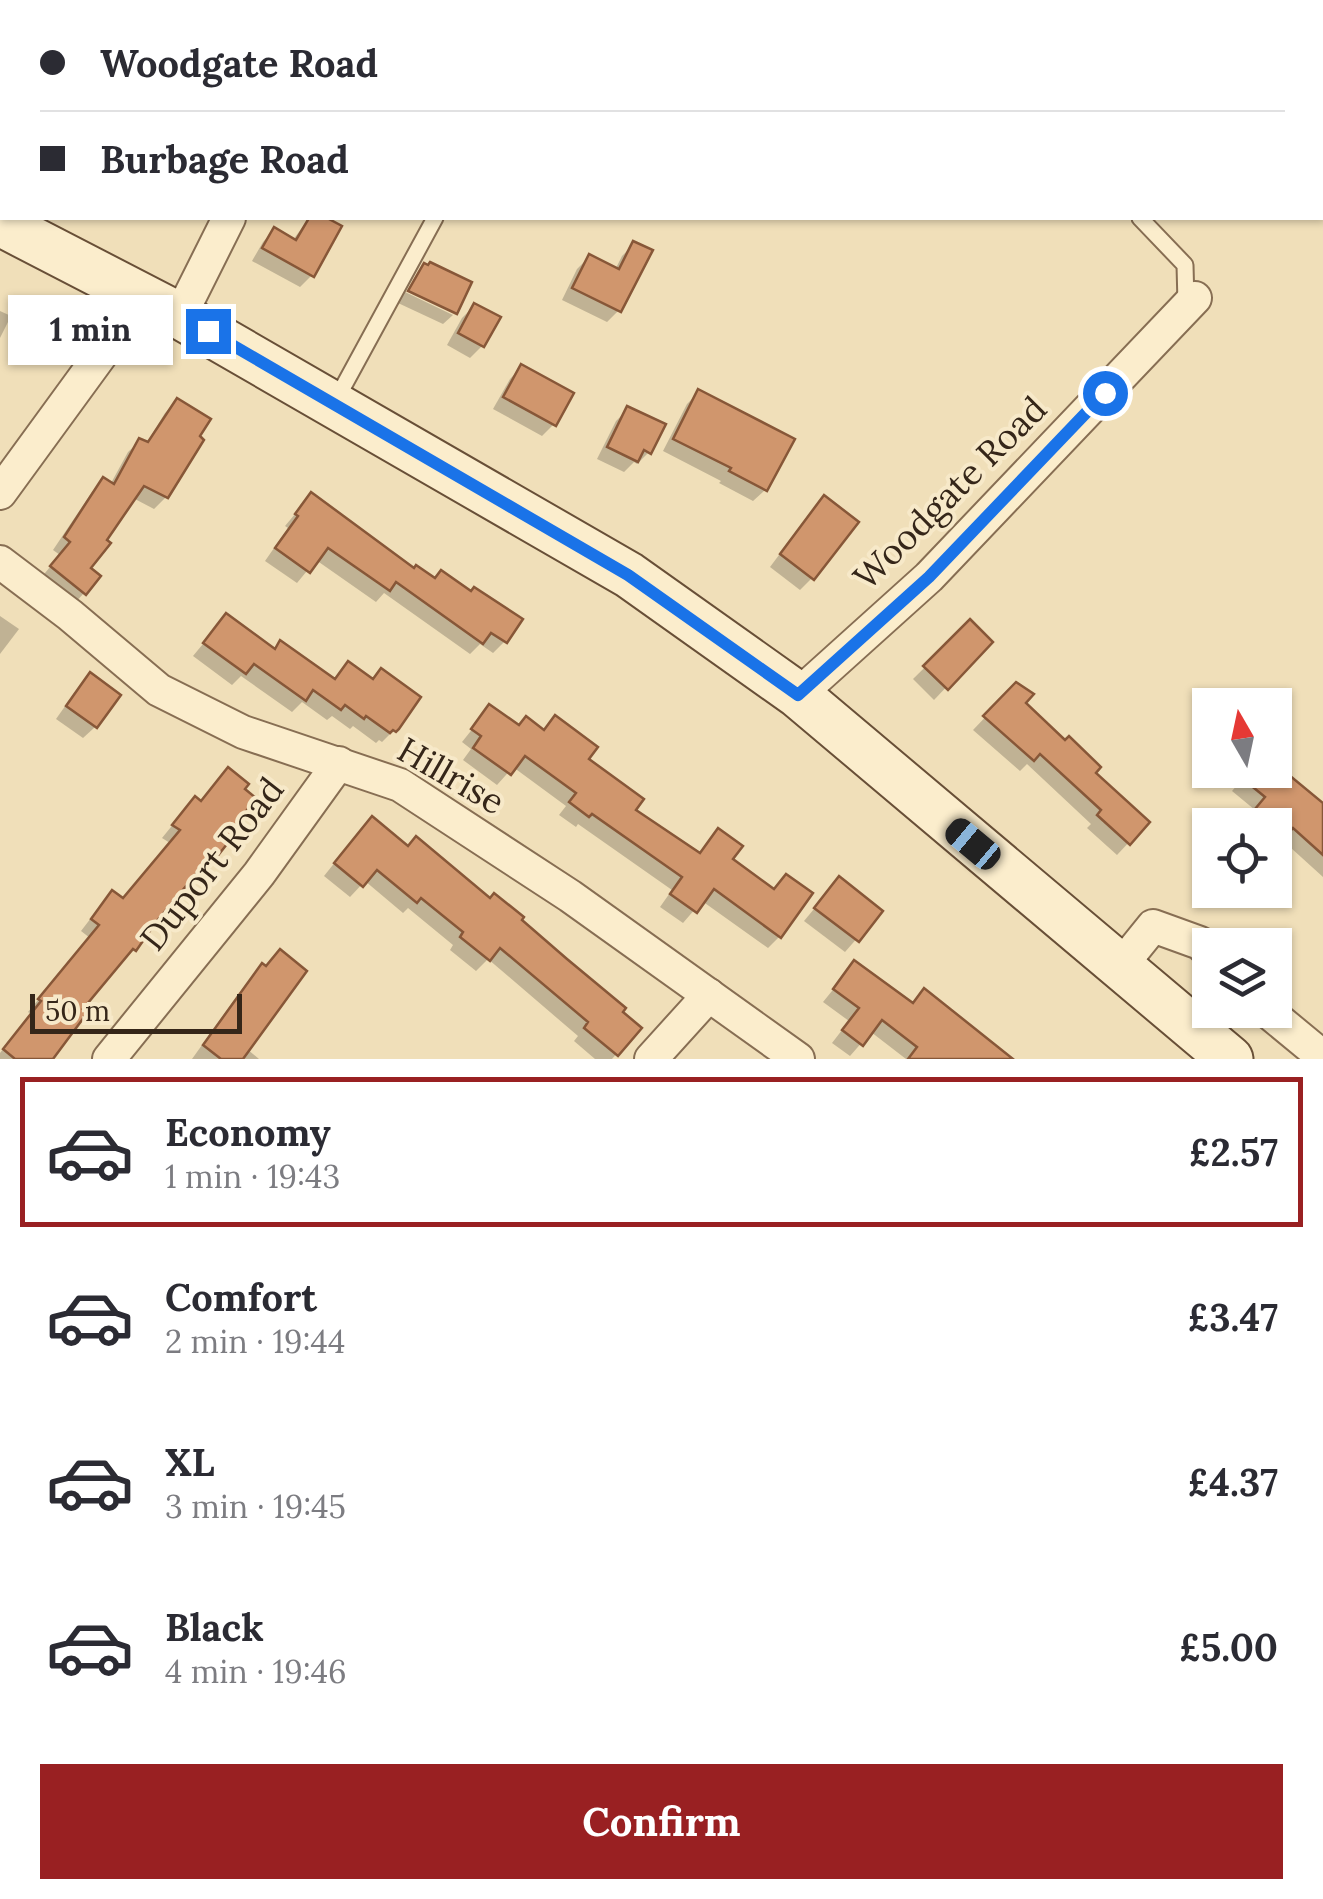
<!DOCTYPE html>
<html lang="en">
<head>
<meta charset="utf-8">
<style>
	body { margin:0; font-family:Lora,serif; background:#f2f2f3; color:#2b2b33; height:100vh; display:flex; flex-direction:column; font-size:38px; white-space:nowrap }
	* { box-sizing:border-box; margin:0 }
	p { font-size:32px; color:#7c7c81 }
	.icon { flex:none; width:55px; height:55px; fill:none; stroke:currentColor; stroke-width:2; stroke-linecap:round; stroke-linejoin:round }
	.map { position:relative; height:1059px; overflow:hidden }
	.panel { display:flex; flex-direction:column; background:#fff; flex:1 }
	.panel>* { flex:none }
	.top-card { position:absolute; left:0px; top:0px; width:1325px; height:220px; box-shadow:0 2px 8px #0004; display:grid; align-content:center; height:220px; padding:0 40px; background:#fff }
	.needle { width:65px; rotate:351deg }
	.buttons { position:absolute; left:1192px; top:688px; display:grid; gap:20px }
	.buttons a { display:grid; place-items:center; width:100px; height:100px; border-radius:0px; background:#fff; box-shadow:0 2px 8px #0004; font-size:50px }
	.scale { position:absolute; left:30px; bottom:25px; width:212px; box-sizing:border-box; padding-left:10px; border:5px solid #352619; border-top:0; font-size:28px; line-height:35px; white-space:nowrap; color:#352619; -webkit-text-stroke:8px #f7e9c9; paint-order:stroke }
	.end { position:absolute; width:45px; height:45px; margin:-22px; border:12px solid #1a73e8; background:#fff; box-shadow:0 0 0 5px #fff }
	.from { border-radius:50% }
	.bubble { position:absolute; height:70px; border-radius:0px; background:#fff; box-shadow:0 2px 8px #0004; font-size:32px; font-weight:800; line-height:70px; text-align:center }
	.car { position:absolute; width:30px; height:60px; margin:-30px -15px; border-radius:12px; box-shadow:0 0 8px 2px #0007; background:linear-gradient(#222 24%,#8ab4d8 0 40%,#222 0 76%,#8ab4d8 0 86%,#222 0) }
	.top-card b { display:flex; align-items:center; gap:35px; height:95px; font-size:38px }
	.top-card b+b { border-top:2px solid #e1e1e2 }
	.top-card i { width:25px; height:25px; background:#2b2b33 }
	ul { padding:18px 0 0; list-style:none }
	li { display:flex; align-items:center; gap:30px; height:150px; margin:0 20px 15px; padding:0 20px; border:5px solid transparent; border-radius:0px }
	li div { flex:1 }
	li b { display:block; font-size:38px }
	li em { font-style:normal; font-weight:800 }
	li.current { border-color:#992022 }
	li>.icon { width:90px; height:90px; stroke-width:1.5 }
	.action { display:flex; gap:20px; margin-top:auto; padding:20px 40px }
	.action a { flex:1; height:115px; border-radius:0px; background:#992022; color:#fff; font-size:40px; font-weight:800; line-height:115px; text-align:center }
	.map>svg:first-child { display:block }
	.shadow { fill:#0003 }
	.building { fill:#d0966d; stroke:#875738; stroke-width:2.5 }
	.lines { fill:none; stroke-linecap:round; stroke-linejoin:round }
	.service-casing { stroke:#876e53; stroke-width:19 }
	.minor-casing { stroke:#876e53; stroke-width:36 }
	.secondary-casing { stroke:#684f37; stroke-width:49 }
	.service { stroke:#fbedcc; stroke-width:15 }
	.minor { stroke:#fbedcc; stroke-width:32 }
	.secondary { stroke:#fbedcc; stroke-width:45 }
	.route { stroke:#1a73e8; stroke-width:12 }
	.labels { text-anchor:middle; stroke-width:8; stroke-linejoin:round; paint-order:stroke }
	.street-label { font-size:35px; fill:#352619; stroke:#f7e9c9 }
</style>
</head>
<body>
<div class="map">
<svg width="1323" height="1059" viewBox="0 0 1323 1059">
	<rect width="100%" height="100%" fill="#f0dfb9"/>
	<g class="shadow">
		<path d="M177,0H245L243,2H175Z"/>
		<path d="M309,218H322L339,227L312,275L300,287L252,261L263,242L274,230L293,240Z"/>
		<path d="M634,244L619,310L607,322L562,300L577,269L589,257L615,270L622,256Z"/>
		<path d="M405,292L453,315L443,324L398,303Z"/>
		<path d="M474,306L482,346L470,358L447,345L462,318Z"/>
		<path d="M0,311L11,316L0,338Z"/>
		<path d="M521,367L554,424L542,436L493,409L510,379Z"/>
		<path d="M699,392L765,490L753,501L719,483L721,481L663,451L687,404Z"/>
		<path d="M177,401L166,497L154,509L133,498L87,568L84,593L73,605L40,579L60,555L53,550L92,492L104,480L110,485L128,452L140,441L146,444L165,413Z"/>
		<path d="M628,409L649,452L637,464L634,462L624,472L597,459L616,421Z"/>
		<path d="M311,495L414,571L434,581L505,641L493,653L480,644L470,654L384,593L376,602L316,560L297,583L265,561L288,528L285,526Z"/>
		<path d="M812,511V578L800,590L770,567Z"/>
		<path d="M0,616L19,629L0,654Z"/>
		<path d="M226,616L273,651L333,680L348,664L371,681L381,671L394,730L382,742L379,740L376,743L353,726L350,729L332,716L327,720L302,702L292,712L241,676L232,685L193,656Z"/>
		<path d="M970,623L989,642L934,700L913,679Z"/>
		<path d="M90,676L95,727L83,738L56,719L78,688Z"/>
		<path d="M1016,685L1022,704L1065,744L1092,773L1147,823L1117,855L1087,828L1091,824L1027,764L1020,771L973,730Z"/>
		<path d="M490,707L518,728L542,732L555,719L585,760L632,811L698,855L718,832L730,860L780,936L768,948L702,901L683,923L660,907L672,890L578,824L576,827L559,815L566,806L513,767L497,785L463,760L471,749L462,742Z"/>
		<path d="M1275,767L1323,806V877L1280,838L1275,844V825H1248L1245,822L1255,810L1232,791L1250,770H1275Z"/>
		<path d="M184,811L214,856L202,868L199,866L134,950L122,961L120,960L43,1059H0V1053L31,1014L28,1012L90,938L81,931L101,905L112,893L122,900L170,843L162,838Z"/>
		<path d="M360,831L407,848L519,920L639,1028L612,1059H595L574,1041L578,1036L488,959L476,971L450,950L453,945L408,908L403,913L365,881L350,897L324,876Z"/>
		<path d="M839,879L880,912L845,952L804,921Z"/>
		<path d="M854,964L912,1005L1009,1059H906L871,1032L850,1056L832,1043L849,1021L823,1002Z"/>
		<path d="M262,966L247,1049L259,1059H192L242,989Z"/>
	</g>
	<g class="building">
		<path d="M309,218H327L342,226L314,277L262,248L274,227L296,240Z"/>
		<path d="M633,241L653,250L621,312L572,288L589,254L619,269Z"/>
		<path d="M430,262L472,282L457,314L408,291L424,263L428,265Z"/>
		<path d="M474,303L501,317L484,347L458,333Z"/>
		<path d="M521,364L574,393L556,426L503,397Z"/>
		<path d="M698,389L795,439L767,491L729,471L731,468L673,439Z"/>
		<path d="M177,398L211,419L200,436L204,440L168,498L144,486L107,540L111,543L91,568L101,576L86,595L50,566L70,542L64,537L103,477L114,484L139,438L148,442Z"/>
		<path d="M627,406L666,424L651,454L644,450L638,462L607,447Z"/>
		<path d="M311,492L414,568L416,565L435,578L441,570L471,591L474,587L523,619L507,643L491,633L483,644L396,582L390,591L328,548L310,573L275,548L298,516L295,514Z"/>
		<path d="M824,495L859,522L814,580L780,554Z"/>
		<path d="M226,613L275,649L280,640L335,679L348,661L373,679L381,668L421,697L399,729L396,732L393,730L390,733L366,716L364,719L345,705L341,710L313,690L306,701L254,664L246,674L203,643Z"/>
		<path d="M970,619L993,642L948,690L923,666Z"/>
		<path d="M90,672L121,695L97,728L66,706Z"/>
		<path d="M1016,682L1034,694L1026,703L1065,740L1069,736L1101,767L1096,773L1150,822L1130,845L1097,815L1101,810L1040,754L1034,761L983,716Z"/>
		<path d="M489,704L519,725L526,716L544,730L555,715L598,747L589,759L644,799L636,810L700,853L718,828L743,846L733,859L774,889L786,874L813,893L781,938L714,889L697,913L670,894L682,877L592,814L589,817L569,802L576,793L525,756L511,775L473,748L481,736L471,729Z"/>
		<path d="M228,767L249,784L245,789L256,798L234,827L238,830L216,858L212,855L156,922L136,951L133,949L83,1009L88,1012L53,1059H15L3,1049L41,1001L38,999L99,925L91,919L112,890L123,898L180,830L172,825L195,796L201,801Z"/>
		<path d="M1232,770H1283L1323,803V855L1293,828L1286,836L1255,809L1265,797Z"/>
		<path d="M372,816L408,846L416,836L490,898L494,893L524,917L522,920L567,959L626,1008L623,1012L642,1028L618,1056L584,1028L588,1022L500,948L490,961L460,937L463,932L421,898L417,903L377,870L363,887L334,863Z"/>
		<path d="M839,876L883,911L859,942L814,908Z"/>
		<path d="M280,949L307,971L243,1059H221L203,1045L262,963L266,966Z"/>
		<path d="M854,960L913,1003L924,988L1013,1059H908L917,1047L882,1020L863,1046L842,1030L859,1008L833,989Z"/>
	</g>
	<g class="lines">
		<g class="service-casing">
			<g id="service">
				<path d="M1140,218L1185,265L1186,303"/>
				<path d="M336,400L435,218"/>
			</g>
		</g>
		<g class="minor-casing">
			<g id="minor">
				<path d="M341,2L343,0"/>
				<path d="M180,316L229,218"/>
				<path d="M0,493L143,297"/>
				<path d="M0,562L70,615L159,690L243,732L400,785L570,896L798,1059"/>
				<path d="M798,695L929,577L1195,298"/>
				<path d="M1119,968L1153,926L1200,943L1210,953"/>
				<path d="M1266,1010L1323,1057"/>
				<path d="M109,1059L259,874L339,763"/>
				<path d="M651,1059L709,995"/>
			</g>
		</g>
		<g class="secondary-casing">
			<path id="secondary" d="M0,223L180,316L629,575L798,695L1230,1059"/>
		</g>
		<use href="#service" class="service"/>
		<use href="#minor" class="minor"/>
		<use href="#secondary" class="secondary"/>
	</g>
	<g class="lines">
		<path class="route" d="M208,331L628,575L798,695L929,577L1105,393"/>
	</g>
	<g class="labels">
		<g class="street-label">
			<text transform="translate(950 493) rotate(-45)" y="12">Woodgate Road</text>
			<text transform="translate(451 776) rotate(30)" y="12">Hillrise</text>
			<text transform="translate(212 864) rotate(-52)" y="12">Duport Road</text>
		</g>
	</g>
</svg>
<div class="buttons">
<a><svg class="needle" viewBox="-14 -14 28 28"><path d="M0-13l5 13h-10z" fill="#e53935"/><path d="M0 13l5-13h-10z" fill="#7c7c81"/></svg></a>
<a><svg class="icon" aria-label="locate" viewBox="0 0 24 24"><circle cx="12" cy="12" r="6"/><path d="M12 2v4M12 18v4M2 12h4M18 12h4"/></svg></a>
<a><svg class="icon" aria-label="layers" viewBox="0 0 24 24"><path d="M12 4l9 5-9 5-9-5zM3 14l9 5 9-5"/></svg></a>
</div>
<div class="scale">50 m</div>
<i class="end from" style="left:1105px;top:393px"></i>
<i class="end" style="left:208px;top:331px"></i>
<div class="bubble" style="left:8px;top:295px;width:165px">1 min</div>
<i class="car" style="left:973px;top:844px;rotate:310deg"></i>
<div class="top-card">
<b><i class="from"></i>Woodgate Road</b>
<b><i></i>Burbage Road</b>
</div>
</div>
<section class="panel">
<ul>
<li class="current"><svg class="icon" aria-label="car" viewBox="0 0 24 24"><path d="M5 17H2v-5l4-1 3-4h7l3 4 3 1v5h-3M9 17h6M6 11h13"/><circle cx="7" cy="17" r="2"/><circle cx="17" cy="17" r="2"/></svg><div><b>Economy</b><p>1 min · 19:43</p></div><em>£2.57</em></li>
<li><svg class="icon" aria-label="car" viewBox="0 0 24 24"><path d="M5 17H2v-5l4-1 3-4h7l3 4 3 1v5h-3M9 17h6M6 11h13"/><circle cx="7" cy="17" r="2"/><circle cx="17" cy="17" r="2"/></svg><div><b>Comfort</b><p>2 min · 19:44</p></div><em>£3.47</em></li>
<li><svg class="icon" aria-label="car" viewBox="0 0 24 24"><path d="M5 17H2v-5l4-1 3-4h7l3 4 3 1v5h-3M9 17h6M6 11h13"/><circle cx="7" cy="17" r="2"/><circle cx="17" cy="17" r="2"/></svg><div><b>XL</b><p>3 min · 19:45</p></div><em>£4.37</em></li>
<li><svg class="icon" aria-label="car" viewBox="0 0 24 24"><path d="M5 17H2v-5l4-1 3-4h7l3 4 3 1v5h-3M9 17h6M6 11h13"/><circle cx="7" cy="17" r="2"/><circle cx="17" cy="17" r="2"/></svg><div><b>Black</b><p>4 min · 19:46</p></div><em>£5.00</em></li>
</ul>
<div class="action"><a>Confirm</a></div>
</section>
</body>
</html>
